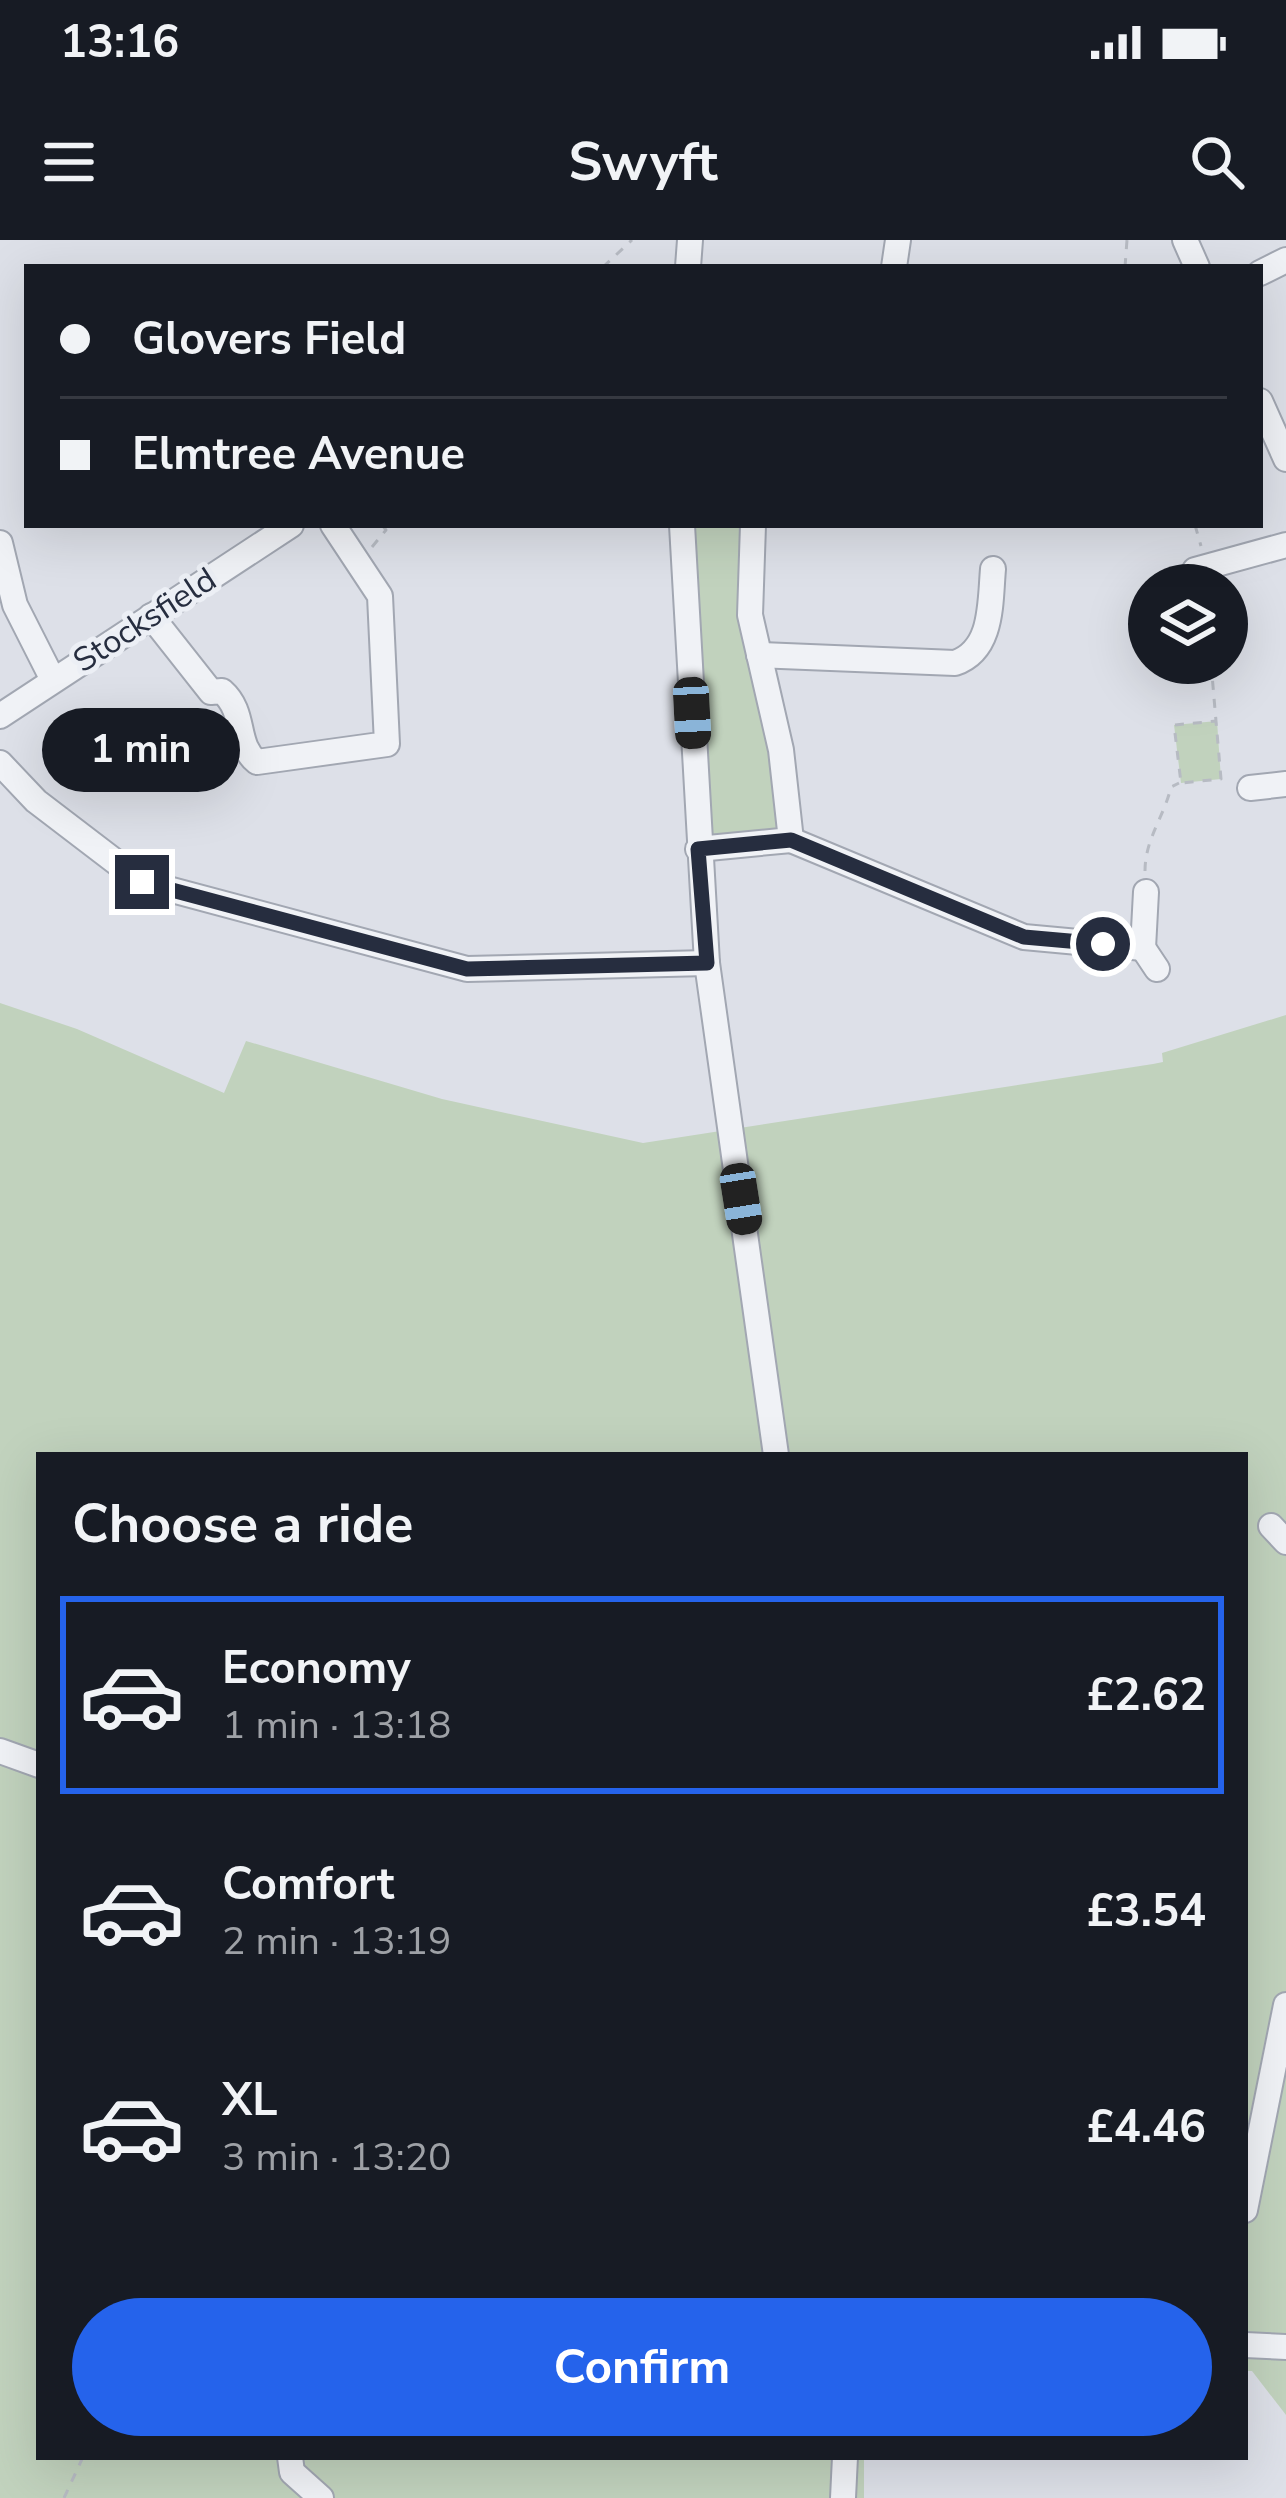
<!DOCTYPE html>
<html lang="en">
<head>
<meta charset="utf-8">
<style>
	body { margin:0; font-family:"Nunito Sans",sans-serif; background:#20242c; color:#f1f3f6; height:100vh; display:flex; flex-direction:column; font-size:45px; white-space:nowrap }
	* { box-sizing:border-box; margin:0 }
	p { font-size:39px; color:#9ea1a6 }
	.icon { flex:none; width:66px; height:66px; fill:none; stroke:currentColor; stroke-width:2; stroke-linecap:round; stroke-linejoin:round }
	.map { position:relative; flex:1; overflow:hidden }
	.panel { position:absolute; left:36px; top:1212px; width:1212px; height:1008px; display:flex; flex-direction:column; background:#171b24; border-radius:0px; box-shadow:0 12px 48px #0002 }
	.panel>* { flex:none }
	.hud { position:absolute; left:24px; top:24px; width:1239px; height:264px; border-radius:0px; box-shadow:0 12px 48px #0002; display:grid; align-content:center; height:264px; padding:0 36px; background:#171b24 }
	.controls { position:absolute; left:1128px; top:324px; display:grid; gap:24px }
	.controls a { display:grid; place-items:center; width:120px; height:120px; border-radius:50%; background:#171b24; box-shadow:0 12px 48px #0002; font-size:60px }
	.end { position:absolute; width:54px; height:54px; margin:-27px; border:15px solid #262d3f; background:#fff; box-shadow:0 0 0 6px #fff }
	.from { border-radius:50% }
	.bubble { position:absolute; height:84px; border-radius:42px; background:#171b24; box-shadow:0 12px 48px #0002; font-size:39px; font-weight:700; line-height:84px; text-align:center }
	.car { position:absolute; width:36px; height:72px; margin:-36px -18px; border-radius:15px; box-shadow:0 0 9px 3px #0007; background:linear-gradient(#222 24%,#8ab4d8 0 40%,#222 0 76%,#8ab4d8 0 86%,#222 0) }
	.hud b { display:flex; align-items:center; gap:42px; height:114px; font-size:45px }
	.hud b+b { border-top:3px solid #363941 }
	.hud i { width:30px; height:30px; background:#f1f3f6 }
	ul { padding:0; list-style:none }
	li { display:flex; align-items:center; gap:36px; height:198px; margin:0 24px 18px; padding:0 12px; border:6px solid transparent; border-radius:0px }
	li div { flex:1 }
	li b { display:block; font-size:45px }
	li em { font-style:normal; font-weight:700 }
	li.current { border-color:#2563eb }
	li>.icon { width:108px; height:108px; stroke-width:1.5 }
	h2 { padding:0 36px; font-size:54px; line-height:144px }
	.action { display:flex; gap:24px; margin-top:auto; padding:24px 36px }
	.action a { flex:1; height:138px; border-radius:72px; background:#2563eb; color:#fff; font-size:48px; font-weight:700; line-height:138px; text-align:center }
	.status { display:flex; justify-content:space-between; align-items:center; height:84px; padding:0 60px; background:#171b24; direction:ltr }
	.status svg { height:33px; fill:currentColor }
	header { display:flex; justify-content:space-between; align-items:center; height:156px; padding:0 36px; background:#171b24; font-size:54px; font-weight:700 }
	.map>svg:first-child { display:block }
	.green { fill:#c1d2bd }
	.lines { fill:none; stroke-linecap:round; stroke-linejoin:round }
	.minor-casing { stroke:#a2a7b2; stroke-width:28 }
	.path { stroke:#b7bbc3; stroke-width:3; stroke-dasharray:9 9; stroke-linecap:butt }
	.minor { stroke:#f0f2f6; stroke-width:24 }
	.route { stroke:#262d3f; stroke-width:15 }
	.labels { text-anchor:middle; stroke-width:10; stroke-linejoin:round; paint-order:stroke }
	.street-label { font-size:33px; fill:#262d3f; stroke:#eceff5 }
</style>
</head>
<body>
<div class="status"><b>13:16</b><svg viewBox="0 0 49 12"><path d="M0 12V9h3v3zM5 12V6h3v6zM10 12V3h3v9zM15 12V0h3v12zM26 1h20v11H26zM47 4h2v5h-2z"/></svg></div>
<header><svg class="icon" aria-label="menu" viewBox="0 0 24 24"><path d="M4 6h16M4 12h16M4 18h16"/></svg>Swyft<svg class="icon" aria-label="search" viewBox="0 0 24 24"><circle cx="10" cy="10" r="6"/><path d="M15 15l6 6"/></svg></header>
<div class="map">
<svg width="1286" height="2258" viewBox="0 0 1286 2258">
	<rect width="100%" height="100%" fill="#dde0e8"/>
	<g class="green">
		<path d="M682,285H753L750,375L791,600L698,609Z"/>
		<path d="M1217,481L1221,539L1181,543L1174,485Z"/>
		<path d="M0,763L77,789L224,853L246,801L442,859L643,903L1153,824L1163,822L1162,813L1286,775V2175L1252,2131H1245V1215H39V2217H864V2258H0Z"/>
	</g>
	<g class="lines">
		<g class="minor-casing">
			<g id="minor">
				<path d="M1185,0L1197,27"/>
				<path d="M688,27L690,0"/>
				<path d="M894,27L898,0"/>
				<path d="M1260,33L1286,20"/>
				<path d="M1260,161L1286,219"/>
				<path d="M682,285L707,723L776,1215"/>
				<path d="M0,303L15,365L52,438"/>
				<path d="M1195,330L1286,305"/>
				<path d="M151,376L211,452L222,451C247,473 234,504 257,522L387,504L380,356L333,285"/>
				<path d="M759,415L955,423C993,410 990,363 993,329"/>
				<path d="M0,476L291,285"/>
				<path d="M0,523L36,561L142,642L467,729L707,723"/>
				<path d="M1250,548L1286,544"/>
				<path d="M791,600L1024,697L1143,708L1146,652"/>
				<path d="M698,609L791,600L781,510L750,375L753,285"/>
				<path d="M1143,708L1157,729"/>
				<path d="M1271,1286L1286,1302"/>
				<path d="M0,1511L39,1525"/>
				<path d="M1245,1970L1286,1765"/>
				<path d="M1245,2105L1286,2107"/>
				<path d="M290,2217L292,2232L321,2258"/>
				<path d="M843,2258L845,2217"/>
			</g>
		</g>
		<g class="path">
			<path d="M603,27L632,0"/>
			<path d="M1125,27L1127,0"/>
			<path d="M1195,285L1201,306"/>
			<path d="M372,307L386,290L382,285"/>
			<path d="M1211,423L1221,539L1181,543L1174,485L1217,481"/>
			<path d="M1145,631C1145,599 1164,577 1171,547L1179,543"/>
			<path d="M64,2258L83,2217"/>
		</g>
		<use href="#minor" class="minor"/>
	</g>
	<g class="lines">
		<path class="route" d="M142,642L467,729L707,723L698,609L791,600L1024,697L1103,704"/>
	</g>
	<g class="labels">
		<g class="street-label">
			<text transform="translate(144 379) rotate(-33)" y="12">Stocksfield</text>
		</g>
	</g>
</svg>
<div class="controls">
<a><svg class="icon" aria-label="layers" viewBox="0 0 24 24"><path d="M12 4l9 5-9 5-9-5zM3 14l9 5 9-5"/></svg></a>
</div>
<i class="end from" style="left:1103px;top:704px"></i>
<i class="end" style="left:142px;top:642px"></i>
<div class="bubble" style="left:42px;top:468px;width:198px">1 min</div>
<i class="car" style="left:692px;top:473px;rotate:177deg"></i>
<i class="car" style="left:741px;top:959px;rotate:171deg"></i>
<div class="hud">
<b><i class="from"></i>Glovers Field</b>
<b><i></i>Elmtree Avenue</b>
</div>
<section class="panel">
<h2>Choose a ride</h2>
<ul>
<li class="current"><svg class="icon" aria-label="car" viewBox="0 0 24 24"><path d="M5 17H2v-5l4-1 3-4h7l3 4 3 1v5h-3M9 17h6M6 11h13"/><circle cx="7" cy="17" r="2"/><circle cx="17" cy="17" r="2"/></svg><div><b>Economy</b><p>1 min · 13:18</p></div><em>£2.62</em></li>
<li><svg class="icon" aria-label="car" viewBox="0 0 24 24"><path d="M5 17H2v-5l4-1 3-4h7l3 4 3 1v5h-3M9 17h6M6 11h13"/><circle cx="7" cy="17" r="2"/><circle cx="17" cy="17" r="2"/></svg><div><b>Comfort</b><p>2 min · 13:19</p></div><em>£3.54</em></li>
<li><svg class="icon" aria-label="car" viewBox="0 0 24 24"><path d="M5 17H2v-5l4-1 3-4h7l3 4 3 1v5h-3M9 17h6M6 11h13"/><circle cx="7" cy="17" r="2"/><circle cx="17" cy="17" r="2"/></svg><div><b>XL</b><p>3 min · 13:20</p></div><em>£4.46</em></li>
</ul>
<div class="action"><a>Confirm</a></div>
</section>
</div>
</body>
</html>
